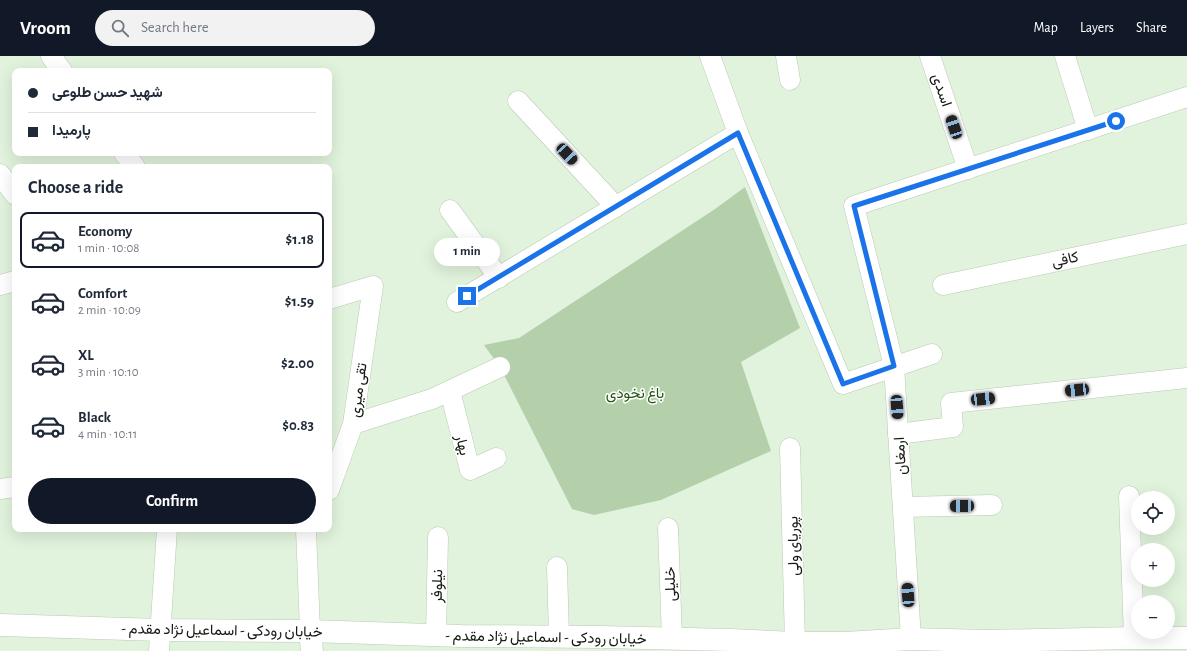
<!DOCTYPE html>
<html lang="en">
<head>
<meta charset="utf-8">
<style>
	body { margin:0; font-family:"Alegreya Sans",Vazirmatn,sans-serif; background:#f2f2f3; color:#1f2937; height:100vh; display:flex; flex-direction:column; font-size:15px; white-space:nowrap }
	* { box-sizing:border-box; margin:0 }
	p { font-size:13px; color:#747a83 }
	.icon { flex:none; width:22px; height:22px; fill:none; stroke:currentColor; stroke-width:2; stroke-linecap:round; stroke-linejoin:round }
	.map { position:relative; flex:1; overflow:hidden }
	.drawer { position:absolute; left:12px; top:108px; width:320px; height:368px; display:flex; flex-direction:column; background:#fff; border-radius:8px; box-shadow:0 4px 16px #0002 }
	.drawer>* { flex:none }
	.guide { position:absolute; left:12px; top:12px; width:320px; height:88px; border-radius:8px; box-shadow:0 4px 16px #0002; display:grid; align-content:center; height:88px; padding:0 16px; background:#fff }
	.buttons { position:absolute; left:1131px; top:435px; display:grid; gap:8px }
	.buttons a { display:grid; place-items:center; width:44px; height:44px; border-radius:50%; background:#fff; box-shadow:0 4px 16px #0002; font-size:20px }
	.end { position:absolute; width:18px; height:18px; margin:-9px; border:5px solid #1a73e8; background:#fff; box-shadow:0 0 0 2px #fff }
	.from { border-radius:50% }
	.bubble { position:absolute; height:28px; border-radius:14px; background:#fff; box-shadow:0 4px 16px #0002; font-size:13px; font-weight:700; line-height:28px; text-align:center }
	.car { position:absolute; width:12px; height:24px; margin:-12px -6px; border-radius:5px; box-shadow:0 0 3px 1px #0007; background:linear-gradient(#222 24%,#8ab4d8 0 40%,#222 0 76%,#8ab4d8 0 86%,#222 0) }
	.guide b { display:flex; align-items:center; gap:14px; height:38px; font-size:15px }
	.guide b+b { border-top:1px solid #e0e1e3 }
	.guide i { width:10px; height:10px; background:#1f2937 }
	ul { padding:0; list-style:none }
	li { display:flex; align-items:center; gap:12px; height:56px; margin:0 8px 6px; padding:0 8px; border:2px solid transparent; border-radius:8px }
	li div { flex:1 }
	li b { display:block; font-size:15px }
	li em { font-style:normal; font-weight:700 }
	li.current { border-color:#111827 }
	li>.icon { width:36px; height:36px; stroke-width:1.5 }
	h2 { padding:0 16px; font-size:18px; line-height:48px }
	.cta { display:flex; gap:8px; margin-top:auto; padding:8px 16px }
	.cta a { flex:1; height:46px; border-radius:24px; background:#111827; color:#fff; font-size:16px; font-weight:700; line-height:46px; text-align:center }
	header { display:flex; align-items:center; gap:24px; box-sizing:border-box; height:56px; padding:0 20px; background:#111827; color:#fff }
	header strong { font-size:19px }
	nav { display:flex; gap:22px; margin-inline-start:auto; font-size:14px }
	.search { width:280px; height:36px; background:#f2f2f3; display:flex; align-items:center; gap:10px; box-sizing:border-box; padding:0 14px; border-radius:22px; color:#747a83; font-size:15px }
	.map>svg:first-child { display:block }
	.green { fill:#b4d0ab }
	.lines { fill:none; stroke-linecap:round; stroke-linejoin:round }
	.minor-casing { stroke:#b9cab4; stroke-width:21 }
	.tertiary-casing { stroke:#b9cab4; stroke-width:23 }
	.minor { stroke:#fff; stroke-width:20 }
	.tertiary { stroke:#fff; stroke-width:22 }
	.route { stroke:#1a73e8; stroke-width:5 }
	.labels { text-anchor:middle; stroke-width:3; stroke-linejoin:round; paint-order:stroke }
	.street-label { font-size:15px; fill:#141a12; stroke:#fff }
	.park-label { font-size:15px; fill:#24550f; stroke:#fff }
</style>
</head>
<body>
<header>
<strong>Vroom</strong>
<div class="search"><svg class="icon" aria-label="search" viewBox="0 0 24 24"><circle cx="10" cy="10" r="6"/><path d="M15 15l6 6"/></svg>Search here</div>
<nav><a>Map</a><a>Layers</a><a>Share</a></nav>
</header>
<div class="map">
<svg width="1187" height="595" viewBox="0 0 1187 595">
	<rect width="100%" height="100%" fill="#e1f3dc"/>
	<path class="green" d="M745,131L800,272L741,306L771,395L661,444L594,459L572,453L500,311L484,289L519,282L715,153Z"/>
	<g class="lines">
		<g class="minor-casing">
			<g id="minor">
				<path d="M51,0L62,15"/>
				<path d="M710,0L738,77L843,328L932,298"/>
				<path d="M786,0L790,24"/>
				<path d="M930,0L968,113"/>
				<path d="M1065,0L1088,74"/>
				<path d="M518,45L616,151"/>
				<path d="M124,97L135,111"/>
				<path d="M0,118L15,139"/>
				<path d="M450,154L499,222"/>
				<path d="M0,229L15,225"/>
				<path d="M943,229L1187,178"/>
				<path d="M329,243L373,230L353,368L329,434"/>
				<path d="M457,246L738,77"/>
				<path d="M450,335L470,414L496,402"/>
				<path d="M353,368L432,343L500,311"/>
				<path d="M898,378L953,371L951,347L1187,322"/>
				<path d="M790,392L795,587"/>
				<path d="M0,433L15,431"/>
				<path d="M1129,440L1134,582"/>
				<path d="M903,451L992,449"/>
				<path d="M668,472L672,583"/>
				<path d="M306,473L310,575"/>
				<path d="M557,511L559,581"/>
				<path d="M436,579L438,481"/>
				<path d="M911,583L894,310L854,150L1187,41"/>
				<path d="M159,595L167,473"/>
			</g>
		</g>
		<g class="tertiary-casing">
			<g id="tertiary">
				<path d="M0,569L160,574L310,575L461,580L601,581L731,584L795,587H845L911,583L986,585L1134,582H1187"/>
				<path d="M310,575L312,595"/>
			</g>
		</g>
		<use href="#minor" class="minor"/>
		<use href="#tertiary" class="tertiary"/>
	</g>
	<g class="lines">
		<path class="route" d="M467,240L738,77L843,328L894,310L854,150L1116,65"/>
	</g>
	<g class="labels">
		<g class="street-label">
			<text transform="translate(942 34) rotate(71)" y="5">اسدی</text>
			<text transform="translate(1065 203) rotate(-12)" y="5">کافی</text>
			<text transform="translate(358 334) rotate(-82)" y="5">تقی میری</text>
			<text transform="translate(463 389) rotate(76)" y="5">بهار</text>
			<text transform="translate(900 400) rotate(-94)" y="5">ارمغان</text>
			<text transform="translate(793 490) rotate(-91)" y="5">پوریای ولی</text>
			<text transform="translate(670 528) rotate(-92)" y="5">خلیلی</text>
			<text transform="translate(437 530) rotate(-89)" y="5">نیلوفر</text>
			<text transform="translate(222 574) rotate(1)" y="5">- خیابان رودکی - اسماعیل نژاد مقدم</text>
			<text transform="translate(546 581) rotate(1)" y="5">- خیابان رودکی - اسماعیل نژاد مقدم</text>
		</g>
		<g class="park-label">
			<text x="635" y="342">باغ نخودی</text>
		</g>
	</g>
</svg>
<div class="buttons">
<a><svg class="icon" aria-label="locate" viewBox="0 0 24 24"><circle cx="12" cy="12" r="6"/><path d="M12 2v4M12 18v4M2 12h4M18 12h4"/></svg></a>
<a>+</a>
<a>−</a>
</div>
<i class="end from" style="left:1116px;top:65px"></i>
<i class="end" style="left:467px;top:240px"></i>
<div class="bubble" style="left:434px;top:182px;width:66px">1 min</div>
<i class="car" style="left:954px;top:71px;rotate:341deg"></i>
<i class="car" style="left:567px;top:98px;rotate:137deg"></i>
<i class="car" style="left:1077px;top:334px;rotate:264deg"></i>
<i class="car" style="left:983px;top:343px;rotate:84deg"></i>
<i class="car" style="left:897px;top:351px;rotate:176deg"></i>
<i class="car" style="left:962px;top:450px;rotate:269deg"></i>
<i class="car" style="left:908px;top:539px;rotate:356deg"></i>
<div class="guide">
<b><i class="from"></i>شهید حسن طلوعی</b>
<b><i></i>پارمیدا</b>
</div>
<section class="drawer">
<h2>Choose a ride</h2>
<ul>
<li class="current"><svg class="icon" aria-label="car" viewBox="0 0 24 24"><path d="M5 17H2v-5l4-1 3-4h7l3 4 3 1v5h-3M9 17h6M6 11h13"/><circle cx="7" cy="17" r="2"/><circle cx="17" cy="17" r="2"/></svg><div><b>Economy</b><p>1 min · 10:08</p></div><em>$1.18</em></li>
<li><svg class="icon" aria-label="car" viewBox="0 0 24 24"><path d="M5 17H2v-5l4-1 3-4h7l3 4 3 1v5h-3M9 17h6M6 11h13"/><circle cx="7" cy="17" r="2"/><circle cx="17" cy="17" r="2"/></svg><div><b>Comfort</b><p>2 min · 10:09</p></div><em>$1.59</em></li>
<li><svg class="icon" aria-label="car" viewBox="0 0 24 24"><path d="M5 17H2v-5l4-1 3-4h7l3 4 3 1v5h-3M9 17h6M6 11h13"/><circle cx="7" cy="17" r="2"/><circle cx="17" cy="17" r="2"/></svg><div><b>XL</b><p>3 min · 10:10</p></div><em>$2.00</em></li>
<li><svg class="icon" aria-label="car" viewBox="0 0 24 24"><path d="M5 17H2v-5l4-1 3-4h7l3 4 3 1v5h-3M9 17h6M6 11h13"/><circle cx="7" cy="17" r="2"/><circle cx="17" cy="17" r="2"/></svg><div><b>Black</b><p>4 min · 10:11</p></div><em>$0.83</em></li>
</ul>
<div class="cta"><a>Confirm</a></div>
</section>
</div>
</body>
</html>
